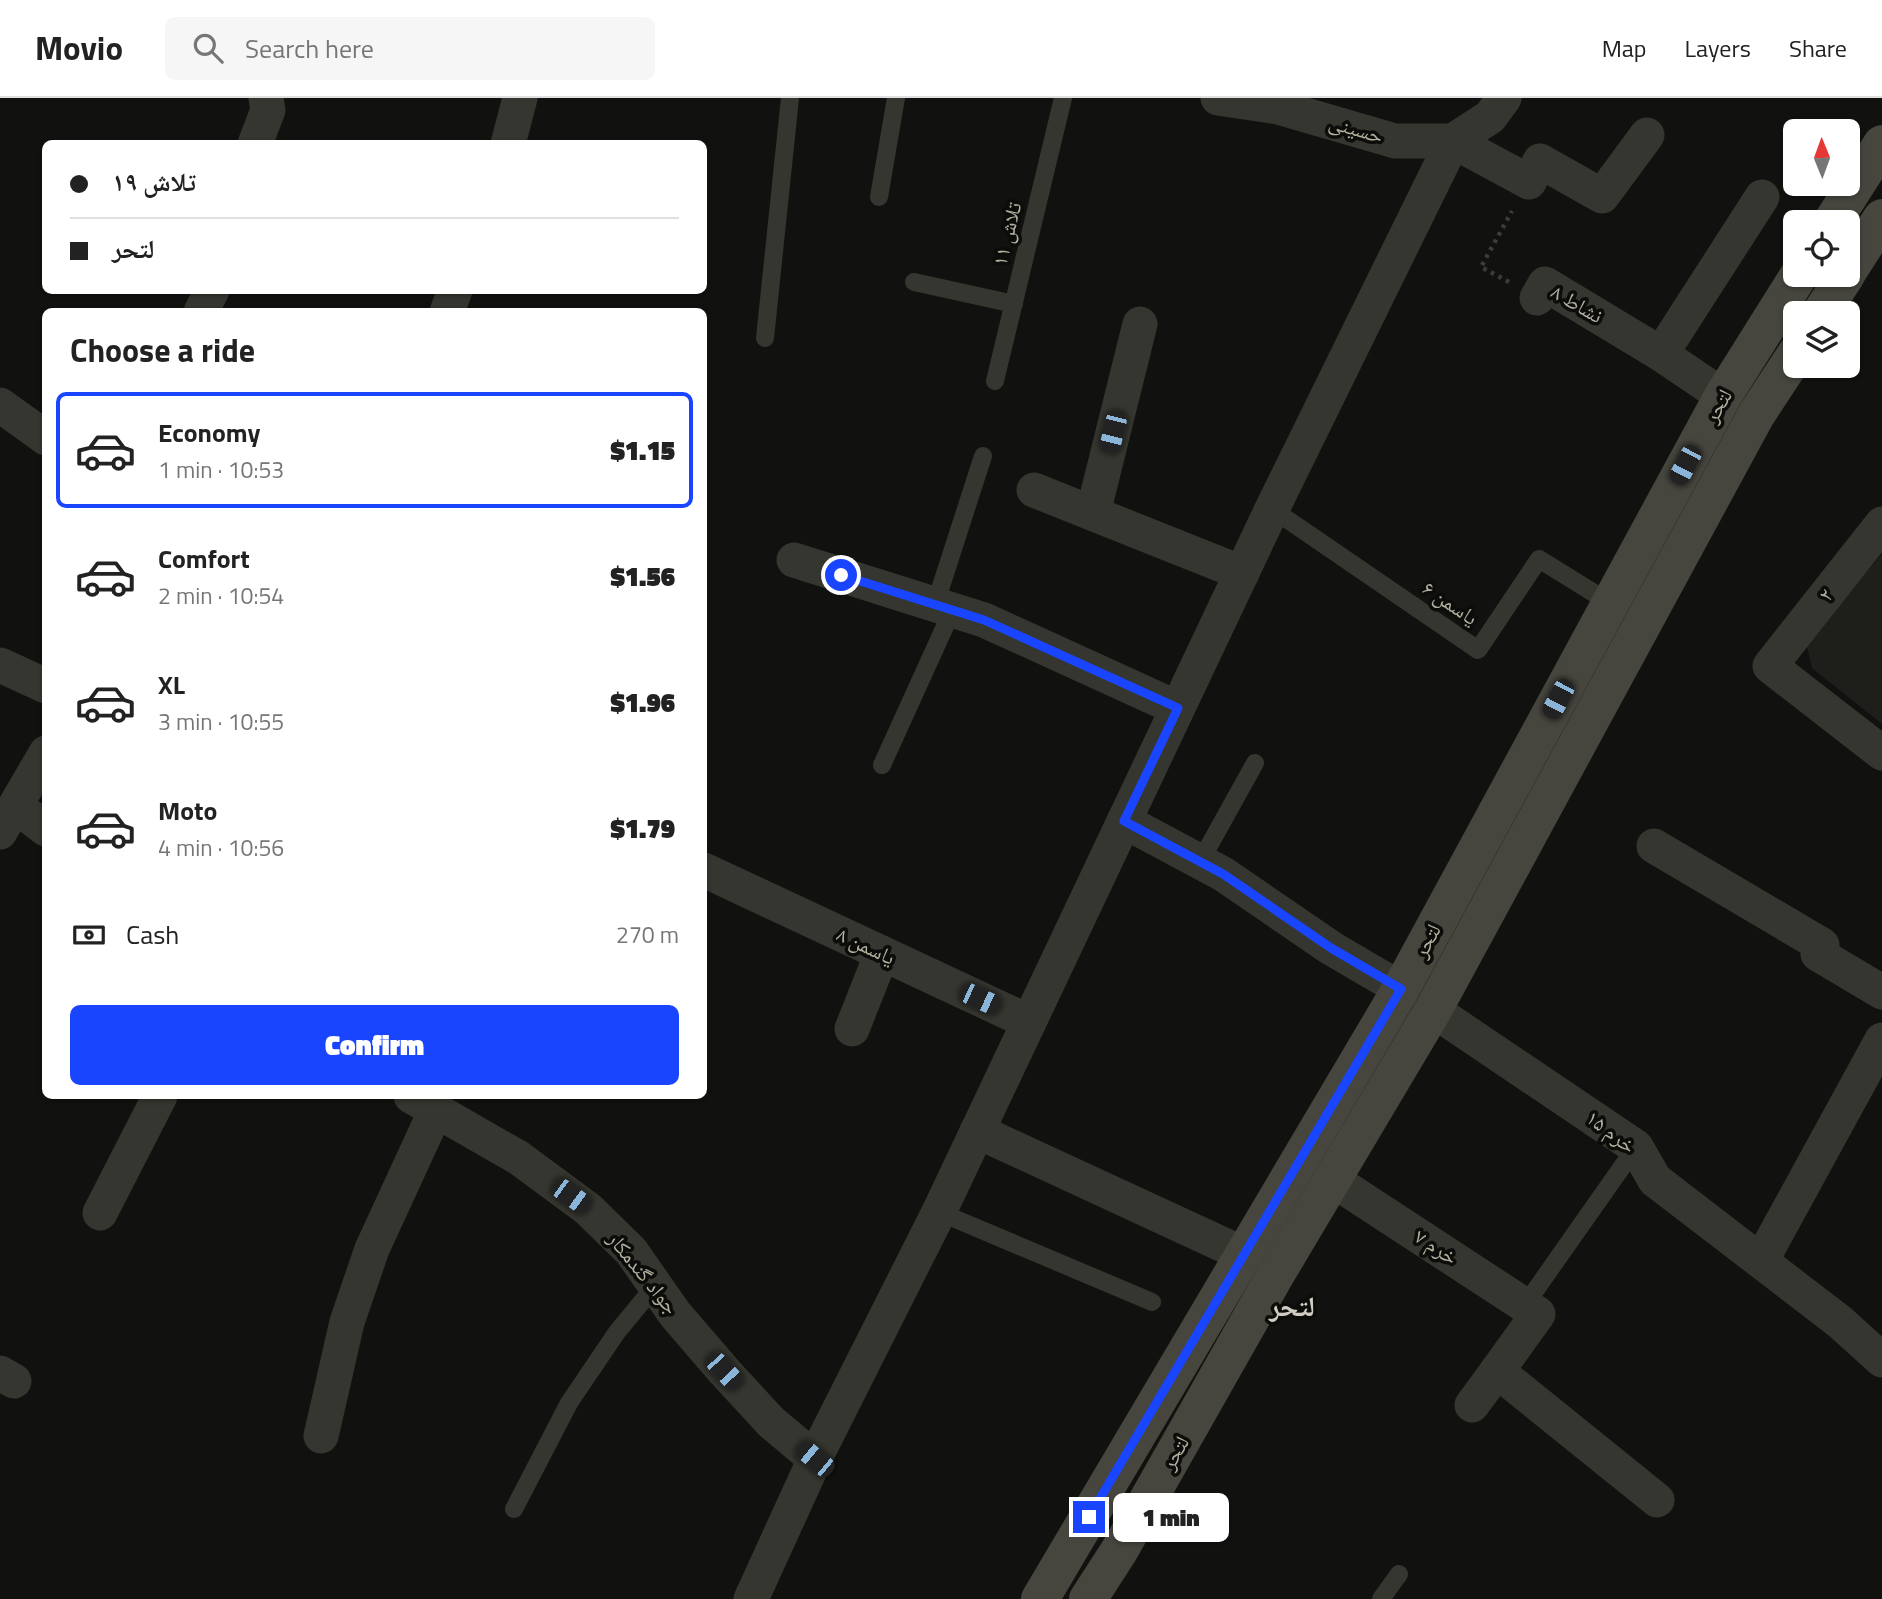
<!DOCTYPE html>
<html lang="en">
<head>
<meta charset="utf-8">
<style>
	body { margin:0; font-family:"Titillium Web","Noto Naskh Arabic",sans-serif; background:#f6f6f6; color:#222; height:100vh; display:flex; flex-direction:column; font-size:26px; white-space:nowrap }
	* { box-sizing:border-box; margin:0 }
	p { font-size:23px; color:#767676 }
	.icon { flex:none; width:38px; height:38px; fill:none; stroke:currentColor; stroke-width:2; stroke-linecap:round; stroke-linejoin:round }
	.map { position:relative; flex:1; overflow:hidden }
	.details { position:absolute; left:42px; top:210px; width:665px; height:791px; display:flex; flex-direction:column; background:#fff; border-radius:10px; box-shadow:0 2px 5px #0004 }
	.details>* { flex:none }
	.banner { position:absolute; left:42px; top:42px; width:665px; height:154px; border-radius:10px; box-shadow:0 2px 5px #0004; display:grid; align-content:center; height:154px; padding:0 28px; background:#fff }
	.needle { width:46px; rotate:359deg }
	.fabs { position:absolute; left:1783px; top:21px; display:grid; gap:14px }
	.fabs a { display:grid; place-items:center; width:77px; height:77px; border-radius:10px; background:#fff; box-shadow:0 2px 5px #0004; font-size:35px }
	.end { position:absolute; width:32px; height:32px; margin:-16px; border:9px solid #1a45fe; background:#fff; box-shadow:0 0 0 4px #fff }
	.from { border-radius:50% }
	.bubble { position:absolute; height:49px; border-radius:10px; background:#fff; box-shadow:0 2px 5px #0004; font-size:23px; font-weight:800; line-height:49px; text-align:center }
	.car { position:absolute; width:21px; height:42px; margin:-21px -10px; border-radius:9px; box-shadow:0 0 5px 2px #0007; background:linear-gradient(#222 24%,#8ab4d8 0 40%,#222 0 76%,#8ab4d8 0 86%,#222 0) }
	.banner b { display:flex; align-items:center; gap:24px; height:66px; font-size:26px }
	.banner b+b { border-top:2px solid #e0e0e0 }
	.banner i { width:18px; height:18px; background:#222 }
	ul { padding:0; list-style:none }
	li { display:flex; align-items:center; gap:21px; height:116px; margin:0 14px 10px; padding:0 14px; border:4px solid transparent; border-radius:10px }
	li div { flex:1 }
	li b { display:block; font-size:26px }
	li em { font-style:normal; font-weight:800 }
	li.selected { border-color:#1a45fe }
	li>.icon { width:63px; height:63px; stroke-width:1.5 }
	h2 { padding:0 28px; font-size:32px; line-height:84px }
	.pay { display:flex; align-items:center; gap:18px; height:77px; padding:0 28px; font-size:26px }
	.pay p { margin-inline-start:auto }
	.button { display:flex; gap:14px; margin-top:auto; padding:14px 28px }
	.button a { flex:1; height:80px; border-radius:10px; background:#1a45fe; color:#fff; font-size:28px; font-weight:800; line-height:80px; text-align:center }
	header { display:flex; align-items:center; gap:42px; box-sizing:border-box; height:98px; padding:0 35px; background:#fff; border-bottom:2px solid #e0e0e0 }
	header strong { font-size:33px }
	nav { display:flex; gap:38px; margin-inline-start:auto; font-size:24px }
	.search { width:490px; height:63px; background:#f6f6f6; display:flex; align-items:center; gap:18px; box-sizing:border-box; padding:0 24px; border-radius:10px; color:#767676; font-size:26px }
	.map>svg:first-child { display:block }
	.built { fill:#1e1e1b }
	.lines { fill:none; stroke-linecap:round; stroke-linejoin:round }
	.path { stroke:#3d3c36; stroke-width:4.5; stroke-dasharray:3.5 5; stroke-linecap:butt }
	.lane { stroke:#363630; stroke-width:18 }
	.street { stroke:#363630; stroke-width:35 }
	.secondary { stroke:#46453e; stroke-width:38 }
	.route { stroke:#1a45fe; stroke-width:9 }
	.labels { text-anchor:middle; stroke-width:7; stroke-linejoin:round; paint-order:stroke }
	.street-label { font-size:21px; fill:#b3b09f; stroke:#0c0c0a }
	.district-label { font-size:28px; font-weight:bold; fill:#cfcdc1; stroke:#0c0c0a }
</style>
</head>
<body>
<header>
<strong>Movio</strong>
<div class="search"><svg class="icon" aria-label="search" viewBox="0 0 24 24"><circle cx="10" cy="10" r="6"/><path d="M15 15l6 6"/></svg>Search here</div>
<nav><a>Map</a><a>Layers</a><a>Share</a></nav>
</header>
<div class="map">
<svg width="1882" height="1501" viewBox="0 0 1882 1501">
	<rect width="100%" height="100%" fill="#11110f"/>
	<path class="built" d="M1882,456V626L1812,570L1806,545Z"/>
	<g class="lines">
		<path class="path" d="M1509,184L1481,169L1512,113"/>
		<g class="lane">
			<path d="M879,99L896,0"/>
			<path d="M914,184L1014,206"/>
			<path d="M765,240L790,0"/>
			<path d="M995,283L1063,0"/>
			<path d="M1272,411L1478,552L1539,461L1610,505"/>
			<path d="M935,507L983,358"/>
			<path d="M882,667L952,513"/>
			<path d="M1200,764L1255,665"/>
			<path d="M939,1114L1152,1204"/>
			<path d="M1525,1207L1636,1049"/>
			<path d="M514,1411L569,1305L617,1234L655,1188"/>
			<path d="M1381,1501L1399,1476"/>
		</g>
		<g class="street">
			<path d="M1218,0L1278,9L1395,43H1453L1529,84L1540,63L1602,98L1647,37"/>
			<path d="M255,46L268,12L266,0"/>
			<path d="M508,46L520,0"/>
			<path d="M1537,200L1545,186L1661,256L1723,298"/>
			<path d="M201,214L212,192"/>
			<path d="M447,214L455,192"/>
			<path d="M1661,256L1762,99"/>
			<path d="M0,307L46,340"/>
			<path d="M1034,392L1242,475"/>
			<path d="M1093,415L1140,226"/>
			<path d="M1882,426L1770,568L1882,655"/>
			<path d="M794,462L984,522L1177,610"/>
			<path d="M0,567L46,588"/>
			<path d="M16,708L46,731"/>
			<path d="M1124,723L1223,776L1331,850L1401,891"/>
			<path d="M0,734L46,655"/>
			<path d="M1654,748L1822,847L1818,856L1882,894"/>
			<path d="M704,772L1029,924"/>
			<path d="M1433,912L1636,1049L1655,1082L1840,1224L1882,1262"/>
			<path d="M852,931L882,855"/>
			<path d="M411,998L519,1060L588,1111L631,1153L675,1216L724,1273L771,1324L815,1361"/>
			<path d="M977,1033L1243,1156"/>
			<path d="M1333,1082L1538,1216L1497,1273L1657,1402"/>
			<path d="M100,1115L160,998"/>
			<path d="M1761,1163L1882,942"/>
			<path d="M0,1275L14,1283"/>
			<path d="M1472,1307L1497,1273"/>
			<path d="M321,1338L347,1224L372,1151L436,1012"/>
			<path d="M751,1501L820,1350L939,1114L1272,411L1453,43L1490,19L1504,0"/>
		</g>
		<g class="secondary">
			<path d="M1832,124L1882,46"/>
			<path d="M1848,173L1882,120"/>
			<path d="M1821,215L1846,177"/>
			<path d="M1040,1501L1401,891L1723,298L1799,177"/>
			<path d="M1088,1501L1119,1453L1276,1176L1433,912L1756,317L1796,256"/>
		</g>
	</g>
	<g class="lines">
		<path class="route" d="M841,477L984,522L1178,610L1124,723L1223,776L1331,850L1401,891L1089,1419"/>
	</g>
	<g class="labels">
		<g class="street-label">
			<text transform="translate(1356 31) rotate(16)" y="7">حسینی</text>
			<text transform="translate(1007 136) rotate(-76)" y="7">تلاش ۱۱</text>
			<text transform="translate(1577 206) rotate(30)" y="7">نشاط ۸</text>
			<text transform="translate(1718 308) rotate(-60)" y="7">لتحر</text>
			<text transform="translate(1826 497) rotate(-52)" y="7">۲</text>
			<text transform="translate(1450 505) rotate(34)" y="7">یاسمن ۶</text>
			<text transform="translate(1427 843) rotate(-62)" y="7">لتحر</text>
			<text transform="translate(866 848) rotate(25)" y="7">یاسمن ۸</text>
			<text transform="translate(1611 1034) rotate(37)" y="7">خرم ۱۵</text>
			<text transform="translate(1436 1149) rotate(33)" y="7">خرم ۷</text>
			<text transform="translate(643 1175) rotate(51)" y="7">جواد گندمکار</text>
			<text transform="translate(1175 1355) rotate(-60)" y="7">لتحر</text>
		</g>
		<g class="district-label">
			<text x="1292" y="1218">لتحر</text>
		</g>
	</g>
</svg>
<div class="fabs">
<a><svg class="needle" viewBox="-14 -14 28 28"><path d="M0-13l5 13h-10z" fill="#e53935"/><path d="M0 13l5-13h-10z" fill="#767676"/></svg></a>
<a><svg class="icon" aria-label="locate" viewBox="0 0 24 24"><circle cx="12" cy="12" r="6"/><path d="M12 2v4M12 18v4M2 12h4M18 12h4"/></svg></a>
<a><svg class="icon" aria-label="layers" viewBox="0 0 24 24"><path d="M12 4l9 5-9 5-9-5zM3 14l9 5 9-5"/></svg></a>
</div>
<i class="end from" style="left:841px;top:477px"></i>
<i class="end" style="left:1089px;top:1419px"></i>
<div class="bubble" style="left:1113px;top:1395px;width:116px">1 min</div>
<i class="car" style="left:1113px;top:334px;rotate:194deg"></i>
<i class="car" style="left:1685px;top:367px;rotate:208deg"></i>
<i class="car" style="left:1558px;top:601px;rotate:208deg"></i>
<i class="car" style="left:980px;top:901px;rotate:115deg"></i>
<i class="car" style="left:571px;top:1098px;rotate:126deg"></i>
<i class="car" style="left:724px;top:1273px;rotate:137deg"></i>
<i class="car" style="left:815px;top:1361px;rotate:310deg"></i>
<div class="banner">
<b><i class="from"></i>تلاش ۱۹</b>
<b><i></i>لتحر</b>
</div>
<section class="details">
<h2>Choose a ride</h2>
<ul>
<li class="selected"><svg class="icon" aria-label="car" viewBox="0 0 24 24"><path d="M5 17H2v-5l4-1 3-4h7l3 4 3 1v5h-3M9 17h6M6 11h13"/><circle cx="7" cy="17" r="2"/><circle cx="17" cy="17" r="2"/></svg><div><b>Economy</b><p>1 min · 10:53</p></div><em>$1.15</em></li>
<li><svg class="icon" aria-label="car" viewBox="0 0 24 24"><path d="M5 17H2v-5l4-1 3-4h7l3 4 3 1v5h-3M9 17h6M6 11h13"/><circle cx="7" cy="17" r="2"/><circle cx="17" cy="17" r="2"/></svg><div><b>Comfort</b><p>2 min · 10:54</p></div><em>$1.56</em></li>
<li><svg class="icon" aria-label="car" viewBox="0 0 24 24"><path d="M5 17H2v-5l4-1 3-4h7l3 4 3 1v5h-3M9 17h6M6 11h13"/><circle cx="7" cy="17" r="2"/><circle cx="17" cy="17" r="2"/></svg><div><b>XL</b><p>3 min · 10:55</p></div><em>$1.96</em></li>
<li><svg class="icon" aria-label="car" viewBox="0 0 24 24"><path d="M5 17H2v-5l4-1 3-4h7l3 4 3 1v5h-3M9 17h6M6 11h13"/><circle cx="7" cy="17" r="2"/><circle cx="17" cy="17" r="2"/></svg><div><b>Moto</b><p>4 min · 10:56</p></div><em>$1.79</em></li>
</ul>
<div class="pay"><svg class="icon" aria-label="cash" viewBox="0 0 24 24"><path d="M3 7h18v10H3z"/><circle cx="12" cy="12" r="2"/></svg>Cash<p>270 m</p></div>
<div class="button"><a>Confirm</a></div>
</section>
</div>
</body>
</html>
